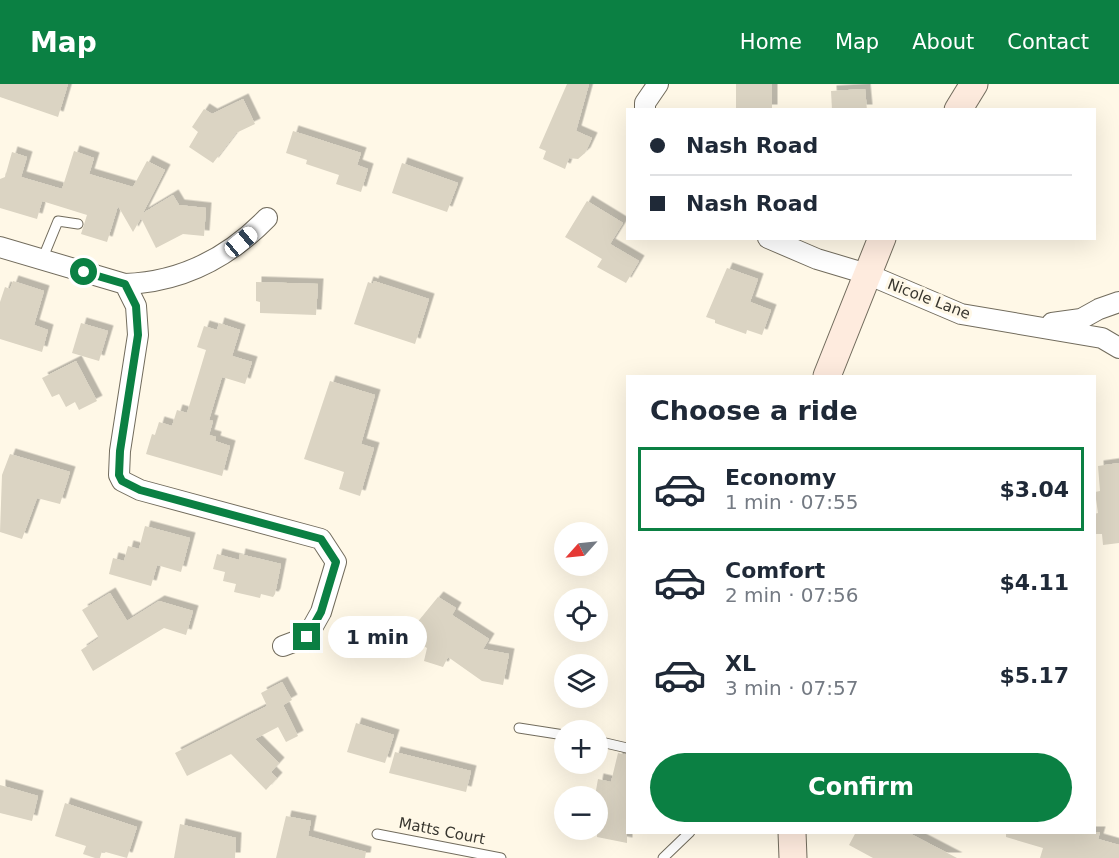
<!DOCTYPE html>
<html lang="en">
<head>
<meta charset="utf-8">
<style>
	body { margin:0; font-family:"DejaVu Sans",sans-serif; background:#f6f6f7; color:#1f2937; height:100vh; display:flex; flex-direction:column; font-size:22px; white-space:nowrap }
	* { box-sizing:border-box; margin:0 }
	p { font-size:20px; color:#747a83 }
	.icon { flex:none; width:33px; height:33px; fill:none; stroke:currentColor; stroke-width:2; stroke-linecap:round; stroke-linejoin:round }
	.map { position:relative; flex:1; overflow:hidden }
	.panel { position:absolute; left:626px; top:291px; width:470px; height:459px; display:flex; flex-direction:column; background:#fff; border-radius:0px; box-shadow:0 6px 24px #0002 }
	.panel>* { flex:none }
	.top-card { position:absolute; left:626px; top:24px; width:470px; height:132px; border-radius:0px; box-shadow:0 6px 24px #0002; display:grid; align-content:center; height:132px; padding:0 24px; background:#fff }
	.needle { width:39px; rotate:243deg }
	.tools { position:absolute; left:554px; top:438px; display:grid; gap:12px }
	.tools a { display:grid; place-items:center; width:54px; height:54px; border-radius:50%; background:#fff; box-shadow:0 6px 24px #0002; font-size:30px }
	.end { position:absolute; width:27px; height:27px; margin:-14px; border:8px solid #0b8043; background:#fff; box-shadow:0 0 0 3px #fff }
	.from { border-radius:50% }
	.bubble { position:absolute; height:42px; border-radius:21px; background:#fff; box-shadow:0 6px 24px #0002; font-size:20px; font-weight:700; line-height:42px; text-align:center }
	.car { position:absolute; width:18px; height:36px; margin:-18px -9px; border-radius:8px; box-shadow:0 0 4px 2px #0007; background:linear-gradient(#fff 24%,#345 0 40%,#fff 0 76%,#345 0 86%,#fff 0) }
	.top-card b { display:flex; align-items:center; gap:21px; height:57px; font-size:22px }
	.top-card b+b { border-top:2px solid #e0e1e3 }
	.top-card i { width:15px; height:15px; background:#1f2937 }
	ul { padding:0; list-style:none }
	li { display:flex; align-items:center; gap:18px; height:84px; margin:0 12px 9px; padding:0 12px; border:3px solid transparent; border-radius:0px }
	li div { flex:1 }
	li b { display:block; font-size:22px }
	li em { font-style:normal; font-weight:700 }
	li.active { border-color:#0b8043 }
	li>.icon { width:54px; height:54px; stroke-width:1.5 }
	h2 { padding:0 24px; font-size:27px; line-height:72px }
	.cta { display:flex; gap:12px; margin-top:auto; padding:12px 24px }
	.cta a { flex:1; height:69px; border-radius:36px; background:#0b8043; color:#fff; font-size:24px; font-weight:700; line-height:69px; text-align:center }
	header { display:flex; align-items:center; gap:36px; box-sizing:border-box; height:84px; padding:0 30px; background:#0b8043; color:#fff }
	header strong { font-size:28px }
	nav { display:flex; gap:33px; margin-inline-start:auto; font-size:21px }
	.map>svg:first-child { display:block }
	.building { fill:#dbd4c3; filter:url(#shadow) }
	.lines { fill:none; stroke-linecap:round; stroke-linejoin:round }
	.lane-casing { stroke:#726c5d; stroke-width:11 }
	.street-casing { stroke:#726c5d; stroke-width:22 }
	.secondary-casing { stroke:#726c5d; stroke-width:29 }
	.lane { stroke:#fff; stroke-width:9 }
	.street { stroke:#fff; stroke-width:20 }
	.secondary { stroke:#feebde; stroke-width:27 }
	.route { stroke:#0b8043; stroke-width:8 }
	.labels { text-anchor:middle; stroke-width:6; stroke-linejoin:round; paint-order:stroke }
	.street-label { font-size:15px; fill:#38362f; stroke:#fff8e7 }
</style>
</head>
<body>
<header>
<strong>Map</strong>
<nav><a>Home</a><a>Map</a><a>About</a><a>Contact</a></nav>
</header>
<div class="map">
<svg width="1119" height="774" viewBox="0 0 1119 774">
	<defs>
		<filter id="shadow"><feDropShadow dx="5.5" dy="-5.5" stdDeviation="0" flood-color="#0004"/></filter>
	</defs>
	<rect width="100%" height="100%" fill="#fff8e7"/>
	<g class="building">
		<path d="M0,0H68L58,33L0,13Z"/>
		<path d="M567,0H589L576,47L592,54L585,69L578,75L569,74L565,85L543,75L546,67L539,64Z"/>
		<rect x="736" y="0" width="36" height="26"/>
		<path d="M865,5L867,26H832L831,7Z"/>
		<path d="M243,15L255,40L236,49L213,79L189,63L198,48L192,43L204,25L212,30Z"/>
		<path d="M293,47L361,69L357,81L368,85L361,108L336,100L339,91L306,80L307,76L286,69Z"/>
		<path d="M74,67L94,74L89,90L133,103L147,77L165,86L143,129L173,111L179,121L206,124L204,152L183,150L156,164L141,134L133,148L118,122L107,158L81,150L87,131L42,117L37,135L0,124V95L5,93L12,68L27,73L21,93L62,105Z"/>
		<path d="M402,79L458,99L447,128L392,109Z"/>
		<path d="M587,117L623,139L610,160L639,177L626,199L597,183L602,175L565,153Z"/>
		<path d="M727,184L758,195L750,218L771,226L762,251L747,246L746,250L715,239V236L706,233Z"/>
		<path d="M13,197L44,207L34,241L48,246L42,268L0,255V218L5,203L10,205Z"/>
		<path d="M374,197L429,215L415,260L354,240L368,198L373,200Z"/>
		<path d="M256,198L318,200L316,231L260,229V218L256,217Z"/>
		<path d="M81,239L108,247L99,277L72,269Z"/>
		<path d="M219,239L240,246L232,272L252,278L245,300L222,293L209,336L213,337L209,351L216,353L215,357L230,362L222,392L146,370L152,350L155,351L159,338L172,342L177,326L187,329L206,266L197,263L204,242L217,246Z"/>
		<path d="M76,277L97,317L79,326L75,318L66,323L59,310L52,313L42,294Z"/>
		<path d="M330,297L375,311L361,360L374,364L360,412L339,405L344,388L304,375Z"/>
		<path d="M10,370L70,388L60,420L37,414L22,455L0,448L2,391Z"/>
		<path d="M1119,379V459L1103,461L1102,450H1096L1094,436V430L1098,429L1095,408L1100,407L1098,382Z"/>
		<path d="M145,442L190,454L181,488L157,481L151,502L109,490L113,474L124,477L128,462L139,465Z"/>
		<path d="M217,470L239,476L240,470L281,480L275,510L273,513L261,510L260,514L234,508L236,500L223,497L225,488L213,485Z"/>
		<path d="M110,509L127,537L159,517L193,527L186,551L164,544L93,587L81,566L99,554L82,526Z"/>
		<path d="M438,513L456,524L452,531L489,555L483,565L509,570L503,601L482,597L448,573L443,583L424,577L427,564L407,551Z"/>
		<path d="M349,544L380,553L375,573L343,564Z"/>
		<path d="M282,598L292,616L283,621L298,652L286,658L278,643L255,655L279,679L271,688L277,694L266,706L231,670L187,692L175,669L267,622L261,609Z"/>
		<path d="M356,639L394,651L385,679L347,668Z"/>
		<path d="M395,668L471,687L466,708L389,689Z"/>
		<path d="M618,669L627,671V759L597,753V712H595L598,695L611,698Z"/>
		<path d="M0,701L38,712L32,737L0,729Z"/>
		<path d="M65,719L137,743L127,774L102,767L100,774H95L83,770L86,762L55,752Z"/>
		<path d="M286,732L311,737L308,752L366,768L365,774H276Z"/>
		<path d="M180,740L236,754L235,774H174Z"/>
		<path d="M856,748H907L957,774H873L849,761Z"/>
		<path d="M1006,748H1100L1098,755L1119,761V774H1040L1043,764L1006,753Z"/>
	</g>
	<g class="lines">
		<g class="lane-casing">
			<g id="lane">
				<path d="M42,176L58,137L78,140"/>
				<path d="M519,644L564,651"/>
				<path d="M597,657L627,664"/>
				<path d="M377,750L501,774"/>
				<path d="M663,774L690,748"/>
			</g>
		</g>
		<g class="street-casing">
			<g id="street">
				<path d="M645,26V19L658,0"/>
				<path d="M768,154L817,175L867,190L961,230L1102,254L1119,264"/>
				<path d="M0,163L125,200L136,222L138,251L120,367L119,391L122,397L140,406L321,455L336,478L321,528L307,553L283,562"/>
				<path d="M125,200C182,198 228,174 267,134"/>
				<path d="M1052,239L1081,235L1099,225L1119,218"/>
			</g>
		</g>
		<g class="secondary-casing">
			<g id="secondary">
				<path d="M958,26L974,0"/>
				<path d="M827,292L882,154"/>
				<path d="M792,748L793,774"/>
			</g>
		</g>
		<use href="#lane" class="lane"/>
		<use href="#street" class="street"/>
		<use href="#secondary" class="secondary"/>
	</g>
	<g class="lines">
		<path class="route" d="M84,188L125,200L136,222L138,251L120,367L119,391L122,397L140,406L321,455L336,478L321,528L307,553"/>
	</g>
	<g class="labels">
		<g class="street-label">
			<text transform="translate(929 215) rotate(21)" y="5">Nicole Lane</text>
			<text transform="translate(442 747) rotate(11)" y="5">Matts Court</text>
		</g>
	</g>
</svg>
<div class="tools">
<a><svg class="needle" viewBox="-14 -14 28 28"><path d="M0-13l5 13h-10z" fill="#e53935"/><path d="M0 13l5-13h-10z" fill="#747a83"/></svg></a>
<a><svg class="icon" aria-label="locate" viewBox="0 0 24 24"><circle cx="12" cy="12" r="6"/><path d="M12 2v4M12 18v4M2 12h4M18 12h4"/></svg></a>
<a><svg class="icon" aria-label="layers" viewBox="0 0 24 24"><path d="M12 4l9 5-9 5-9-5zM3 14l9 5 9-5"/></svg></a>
<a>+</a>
<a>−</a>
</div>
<i class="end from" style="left:84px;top:188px"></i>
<i class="end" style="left:307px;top:553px"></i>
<div class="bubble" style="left:328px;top:532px;width:99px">1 min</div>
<i class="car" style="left:241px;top:158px;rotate:50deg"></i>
<div class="top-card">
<b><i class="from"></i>Nash Road</b>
<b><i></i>Nash Road</b>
</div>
<section class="panel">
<h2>Choose a ride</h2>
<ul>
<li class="active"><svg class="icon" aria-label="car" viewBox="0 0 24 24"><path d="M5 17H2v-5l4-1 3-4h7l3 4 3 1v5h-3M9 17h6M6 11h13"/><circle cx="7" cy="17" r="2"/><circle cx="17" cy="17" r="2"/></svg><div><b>Economy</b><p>1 min · 07:55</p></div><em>$3.04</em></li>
<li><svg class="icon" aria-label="car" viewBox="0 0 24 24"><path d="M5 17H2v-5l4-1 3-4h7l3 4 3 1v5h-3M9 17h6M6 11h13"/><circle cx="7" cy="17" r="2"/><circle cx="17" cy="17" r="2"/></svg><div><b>Comfort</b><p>2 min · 07:56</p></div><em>$4.11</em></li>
<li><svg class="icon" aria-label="car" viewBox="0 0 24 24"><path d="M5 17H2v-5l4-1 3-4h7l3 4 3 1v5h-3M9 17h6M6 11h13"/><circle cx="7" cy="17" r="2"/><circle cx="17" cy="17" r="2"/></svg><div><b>XL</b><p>3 min · 07:57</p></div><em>$5.17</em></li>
</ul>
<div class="cta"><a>Confirm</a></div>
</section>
</div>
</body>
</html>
